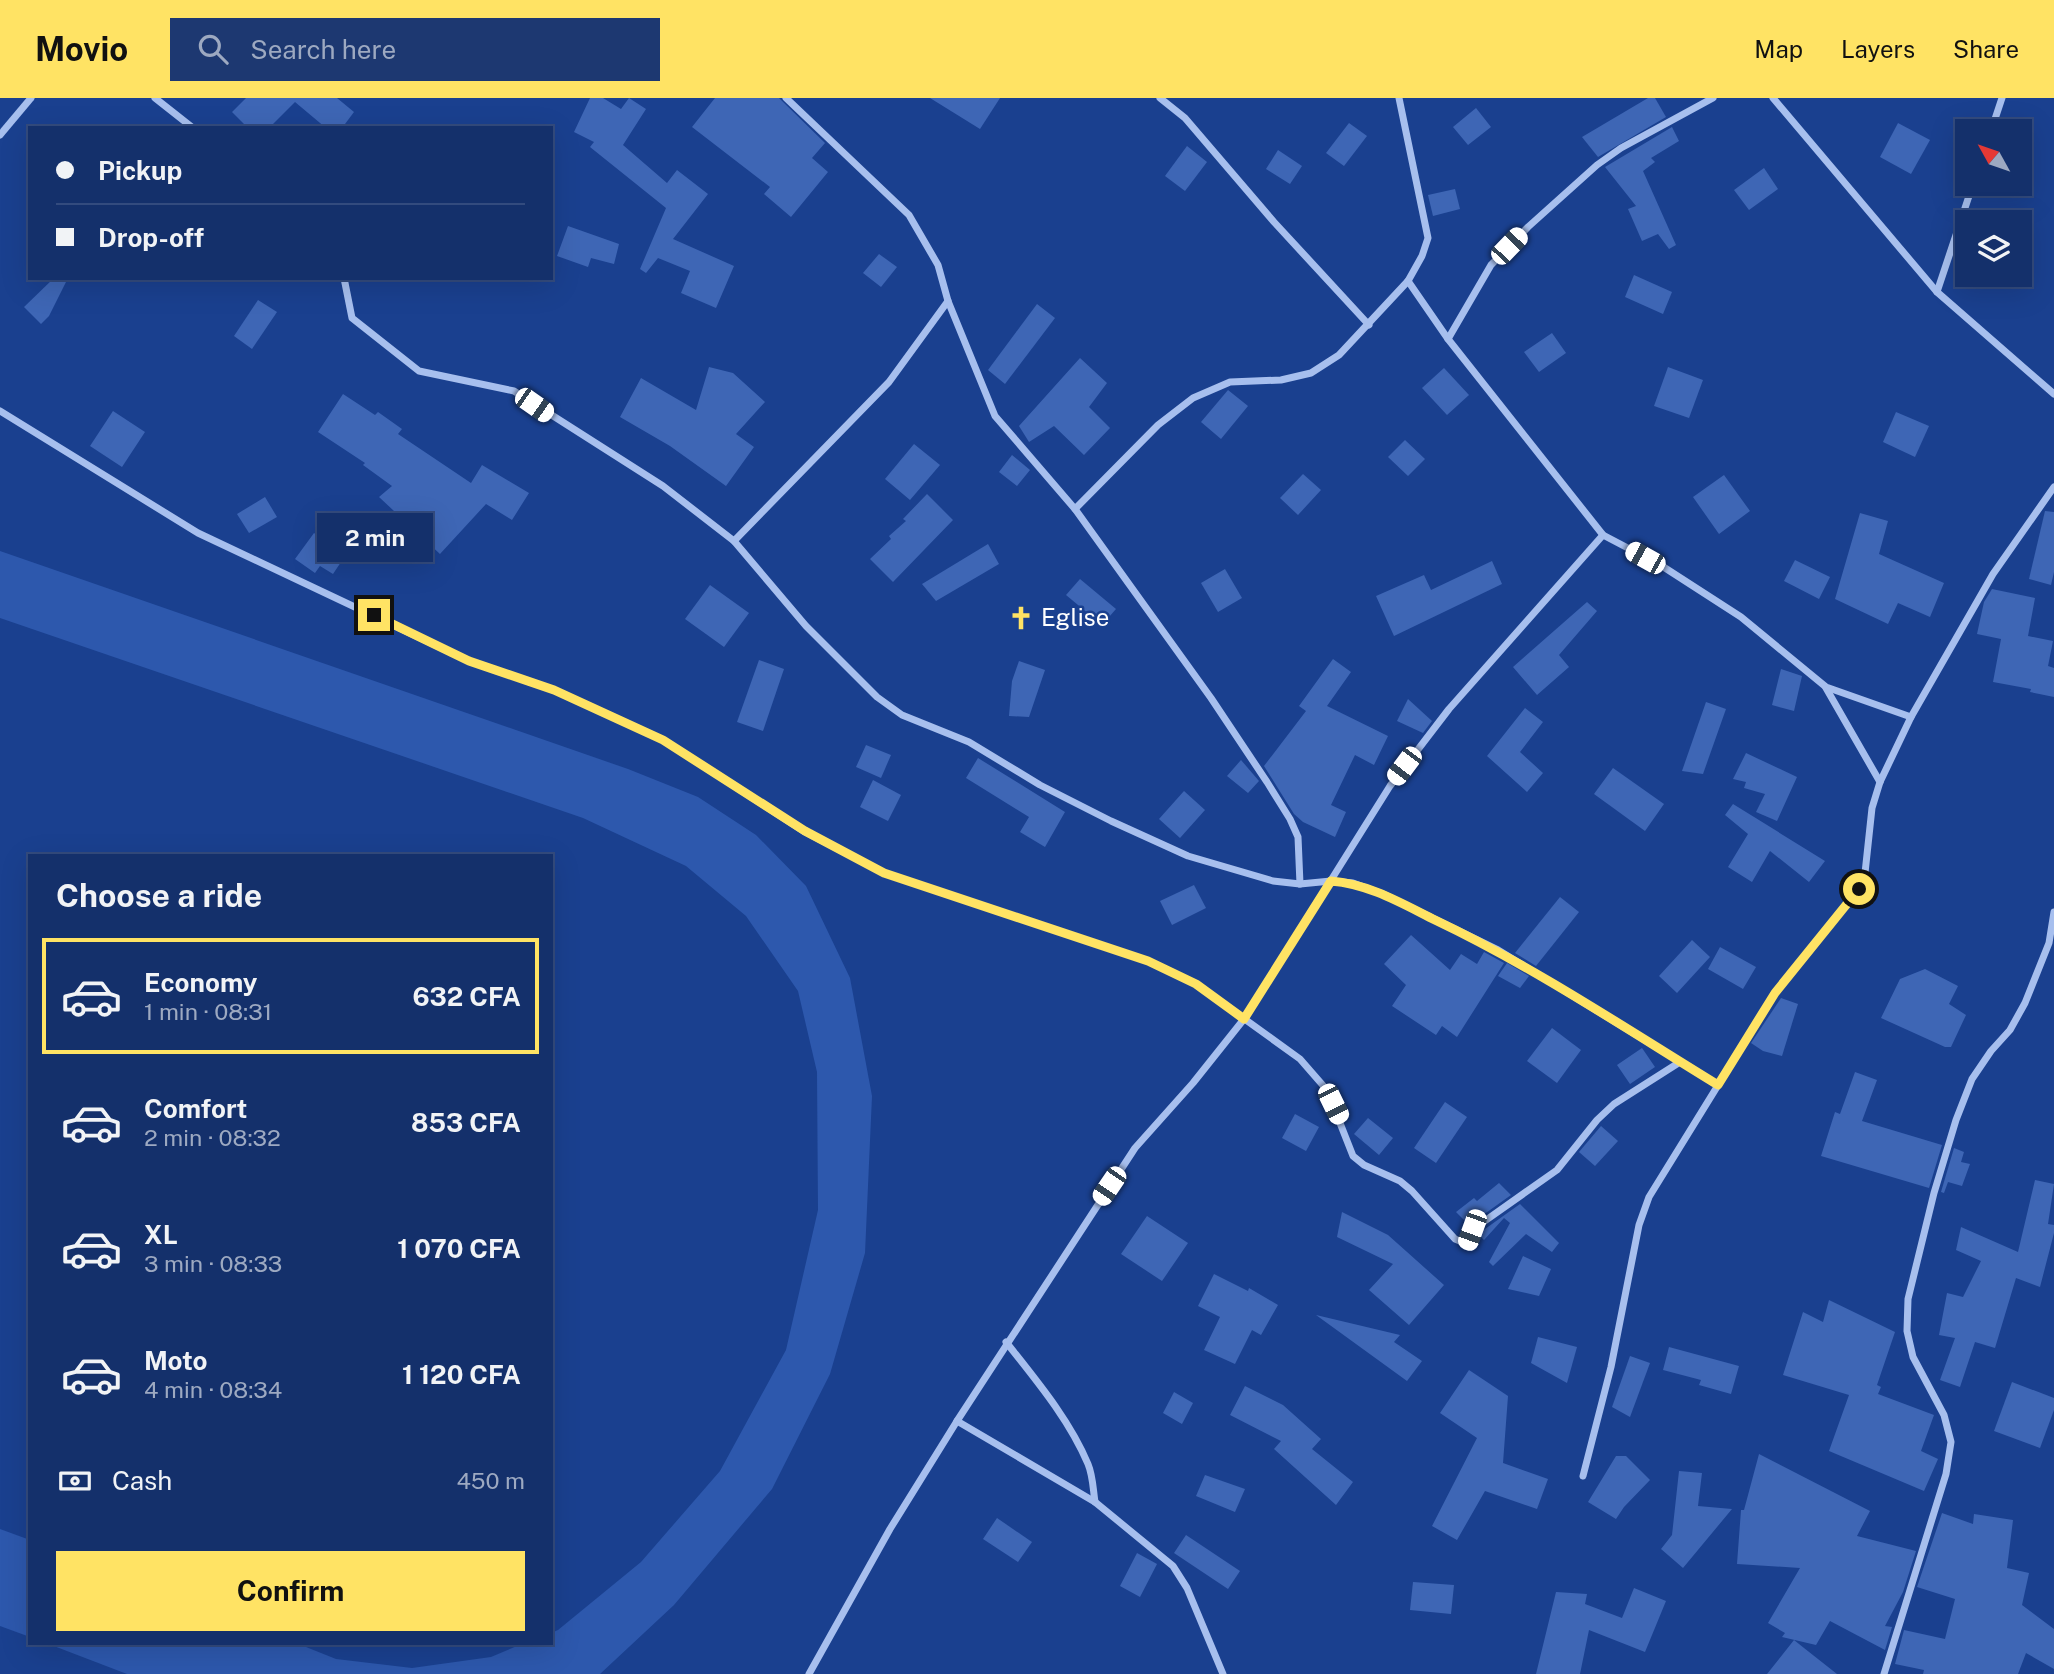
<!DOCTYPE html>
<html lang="en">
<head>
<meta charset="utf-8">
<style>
	body { margin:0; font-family:"Public Sans",sans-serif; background:#1d3871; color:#f1f3f6; height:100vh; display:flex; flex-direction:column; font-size:26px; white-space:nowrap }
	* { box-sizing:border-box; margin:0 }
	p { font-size:23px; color:#9da9c1 }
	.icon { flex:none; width:38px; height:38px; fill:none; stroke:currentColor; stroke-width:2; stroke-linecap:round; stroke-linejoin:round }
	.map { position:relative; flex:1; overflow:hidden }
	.panel { position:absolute; left:28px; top:756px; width:525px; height:791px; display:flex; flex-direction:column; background:#14306b; border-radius:0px; box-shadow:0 7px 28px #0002,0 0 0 2px #334b7e }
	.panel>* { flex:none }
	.top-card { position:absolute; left:28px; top:28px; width:525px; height:154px; border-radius:0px; box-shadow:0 7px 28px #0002,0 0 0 2px #334b7e; display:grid; align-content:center; height:154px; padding:0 28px; background:#14306b }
	.needle { width:46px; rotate:310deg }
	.tools { position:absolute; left:1955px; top:21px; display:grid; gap:14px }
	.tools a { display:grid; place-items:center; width:77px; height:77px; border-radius:0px; background:#14306b; box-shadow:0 7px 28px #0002,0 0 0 2px #334b7e; font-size:35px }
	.end { position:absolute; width:32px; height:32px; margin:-16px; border:9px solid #ffe364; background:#111; box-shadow:0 0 0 4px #111 }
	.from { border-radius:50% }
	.bubble { position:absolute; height:49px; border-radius:0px; background:#14306b; box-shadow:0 7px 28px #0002,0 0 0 2px #334b7e; font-size:23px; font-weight:700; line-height:49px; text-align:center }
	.car { position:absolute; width:21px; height:42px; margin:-21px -10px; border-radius:9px; box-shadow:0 0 5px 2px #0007; background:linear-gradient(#fff 24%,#345 0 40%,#fff 0 76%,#345 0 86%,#fff 0) }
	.top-card b { display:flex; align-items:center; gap:24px; height:66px; font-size:26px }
	.top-card b+b { border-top:2px solid #334b7e }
	.top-card i { width:18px; height:18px; background:#f1f3f6 }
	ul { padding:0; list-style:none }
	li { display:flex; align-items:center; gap:21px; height:116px; margin:0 14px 10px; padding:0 14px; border:4px solid transparent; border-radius:0px }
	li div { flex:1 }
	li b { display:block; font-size:26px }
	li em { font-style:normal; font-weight:700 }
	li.active { border-color:#ffe364 }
	li>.icon { width:63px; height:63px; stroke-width:1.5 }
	h2 { padding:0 28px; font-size:32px; line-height:84px }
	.pay { display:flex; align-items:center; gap:18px; height:77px; padding:0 28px; font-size:26px }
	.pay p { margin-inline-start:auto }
	.primary-button { display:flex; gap:14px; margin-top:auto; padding:14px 28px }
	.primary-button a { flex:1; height:80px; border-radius:0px; background:#ffe364; color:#111; font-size:28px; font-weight:700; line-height:80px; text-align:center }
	header { display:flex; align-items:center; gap:42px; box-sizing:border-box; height:98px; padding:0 35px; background:#ffe364; color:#111 }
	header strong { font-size:33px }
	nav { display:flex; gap:38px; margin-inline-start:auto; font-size:24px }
	.search { width:490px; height:63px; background:#1d3871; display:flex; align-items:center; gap:18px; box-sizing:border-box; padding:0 24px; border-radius:0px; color:#9da9c1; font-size:26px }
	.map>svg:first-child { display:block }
	.green { fill:#2d58ad }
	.building { fill:#3e66b5 }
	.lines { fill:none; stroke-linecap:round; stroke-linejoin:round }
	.minor { stroke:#a7bfee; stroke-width:7 }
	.route { stroke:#ffe364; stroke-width:9 }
	.labels { text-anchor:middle; stroke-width:5; stroke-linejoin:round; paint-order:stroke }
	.poi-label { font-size:24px; fill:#fff; stroke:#1a408f; text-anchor:start }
</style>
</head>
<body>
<header>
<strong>Movio</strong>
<div class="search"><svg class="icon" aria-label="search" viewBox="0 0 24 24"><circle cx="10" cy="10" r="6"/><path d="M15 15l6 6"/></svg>Search here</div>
<nav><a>Map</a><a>Layers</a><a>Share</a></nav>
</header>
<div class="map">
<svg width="2054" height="1576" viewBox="0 0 2054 1576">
	<rect width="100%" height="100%" fill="#1a408f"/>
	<g class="green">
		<path d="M0,453L628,671L698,699L756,737L806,788L850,880L872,998L865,1155L830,1276L772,1391L674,1507L600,1576H127L46,1545H296L336,1561L412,1570L491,1559L524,1545H551V1535L558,1532L641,1464L720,1373L786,1252L818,1112L817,974L798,893L746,818L686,768L583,720L0,520Z"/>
		<path d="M0,1431L30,1442V1539L0,1528Z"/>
	</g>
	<g class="building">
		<path d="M246,0H337L354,14L342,30H326L295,4L269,30H248L232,14Z"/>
		<path d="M590,0H603L621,11L629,0L646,11L623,47L667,85L677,72L708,96L673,141L734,168L716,210L681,195L690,173L658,160L646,175L640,171L666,110L590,49L594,44L574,34Z"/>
		<path d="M715,0H779L825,45L812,60L828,74L791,119L764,96L770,89L692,29Z"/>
		<path d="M930,0H1000L980,31Z"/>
		<path d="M1648,0H1655L1666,19L1598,59L1582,39Z"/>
		<path d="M1476,10L1491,29L1468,47L1453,29Z"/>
		<path d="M1349,25L1367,38L1344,68L1326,55Z"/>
		<path d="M1898,25L1930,42L1911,76L1880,59Z"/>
		<path d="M1672,29L1679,43L1651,60L1655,64L1643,73L1676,147L1669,151L1658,136L1642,143L1628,111L1636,108L1605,69Z"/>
		<path d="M1187,48L1207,64L1185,93L1165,78Z"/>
		<path d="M1278,52L1302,68L1290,86L1266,71Z"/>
		<path d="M1764,70L1778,91L1749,112L1734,92Z"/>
		<path d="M1455,91L1460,111L1433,118L1428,97Z"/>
		<path d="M568,128L619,146L614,166L591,160L588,169L557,158Z"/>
		<path d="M879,156L897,169L881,189L863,175Z"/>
		<path d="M1634,177L1672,194L1663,216L1625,199Z"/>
		<path d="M54,180H68L49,218L41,226L24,209Z"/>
		<path d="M258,202L277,214L252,251L234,238Z"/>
		<path d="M1037,206L1055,220L1005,286L988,272Z"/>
		<path d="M1552,235L1566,255L1539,274L1524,254Z"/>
		<path d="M1080,260L1107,285L1089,309L1110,330L1084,357L1054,328L1029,344L1019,328Z"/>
		<path d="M709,269L733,275L765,304L736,336L754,349L726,388L670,348L620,319L641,280L696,312Z"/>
		<path d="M1668,269L1703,282L1689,320L1654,308Z"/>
		<path d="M1444,270L1469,297L1447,317L1422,290Z"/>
		<path d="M1228,292L1248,308L1221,341L1201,324Z"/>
		<path d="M343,296L375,317L378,314L402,331L398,336L471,385L482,367L529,395L512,422L486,406L440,456L379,399L392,388L363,367L365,365L318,334Z"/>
		<path d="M113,313L145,334L122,369L90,348Z"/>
		<path d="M1896,314L1929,328L1915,359L1883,344Z"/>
		<path d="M1405,342L1425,361L1408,378L1388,359Z"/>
		<path d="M914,346L940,367L910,402L885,381Z"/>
		<path d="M1012,357L1030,372L1017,388L999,374Z"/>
		<path d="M1303,376L1321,392L1298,417L1280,400Z"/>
		<path d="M1724,377L1750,413L1719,436L1693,399Z"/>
		<path d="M927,396L953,422L893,484L870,461L891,441L889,438L906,423L903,421Z"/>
		<path d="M265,399L277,419L249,435L237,416Z"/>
		<path d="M2045,413L2054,414V474L2051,487L2029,481Z"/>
		<path d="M1860,415L1888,423L1879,456L1944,485L1930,519L1898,505L1888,526L1835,501Z"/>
		<path d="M314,435L345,458L333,476L320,468L315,475L295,461Z"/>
		<path d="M988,446L999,466L936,503L922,486Z"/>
		<path d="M1795,462L1830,479L1819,501L1784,483Z"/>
		<path d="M1492,463L1502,486L1394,538L1376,498L1424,477L1431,492Z"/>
		<path d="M1225,471L1242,500L1218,514L1201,485Z"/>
		<path d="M1080,481L1116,511L1102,527L1066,497Z"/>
		<path d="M710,487L749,515L724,549L685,521Z"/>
		<path d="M1992,491L2035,500L2028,538L2053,543L2048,568L2054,570V599L2030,594L2031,591L1993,584L2001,541L1977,536L1984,504Z"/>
		<path d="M1587,504L1597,513L1559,557L1569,569L1537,597L1513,569Z"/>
		<path d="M1333,561L1351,574L1327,608L1388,638L1374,667L1355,657L1331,707L1346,714L1335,739L1303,724L1294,716L1264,668L1306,613L1299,608Z"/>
		<path d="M759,562L784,571L763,633L737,624Z"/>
		<path d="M1019,563L1045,572L1029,619L1009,618L1012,583Z"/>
		<path d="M1781,571L1802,578L1794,613L1772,607Z"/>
		<path d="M1408,601L1432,623L1423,635L1397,623Z"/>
		<path d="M1706,604L1726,611L1703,676L1682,673Z"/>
		<path d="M1525,610L1543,624L1520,654L1543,675L1527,694L1487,658Z"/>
		<path d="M866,647L891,657L881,680L856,669Z"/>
		<path d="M1746,655L1797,679L1777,723L1756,714L1765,696L1744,690L1746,684L1733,681Z"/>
		<path d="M978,660L1065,714L1045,749L1020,734L1029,719L966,680Z"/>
		<path d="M1241,662L1259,683L1248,695L1227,678Z"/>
		<path d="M1613,670L1664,706L1645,733L1594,696Z"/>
		<path d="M873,682L901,697L888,723L860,709Z"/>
		<path d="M1184,693L1205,712L1180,740L1159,721Z"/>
		<path d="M1733,706L1825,763L1809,784L1770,753L1752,784L1728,769L1748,736L1725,717Z"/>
		<path d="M1194,787L1206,810L1172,827L1160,803Z"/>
		<path d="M1560,799L1579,814L1536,868L1515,855Z"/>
		<path d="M1411,837L1450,872L1461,856L1477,866L1484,854L1504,865L1457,939L1442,928L1436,937L1392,908L1406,887L1384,866Z"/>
		<path d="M1692,842L1710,859L1677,895L1659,878Z"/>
		<path d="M1720,849L1756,869L1743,891L1708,871Z"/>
		<path d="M1507,865L1529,878L1520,890L1498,878Z"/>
		<path d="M1925,871L1958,888L1949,906L1966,917L1951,949H1945L1881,920L1900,881Z"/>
		<path d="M1781,900L1798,906L1782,958L1763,953L1751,945Z"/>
		<path d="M1552,930L1581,952L1557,985L1527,963Z"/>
		<path d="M1642,950L1655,969L1630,986L1617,967Z"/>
		<path d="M1855,974L1877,982L1862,1023L1942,1047L1929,1090L1821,1058L1835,1014L1840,1016Z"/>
		<path d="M1445,1004L1467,1019L1436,1065L1414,1050Z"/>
		<path d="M1295,1016L1319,1029L1306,1053L1282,1040Z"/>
		<path d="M1368,1020L1393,1040L1379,1057L1354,1036Z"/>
		<path d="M1601,1028L1618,1043L1595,1068L1579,1054Z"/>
		<path d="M1954,1050L1964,1054L1961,1064L1970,1066L1962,1088L1948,1084L1944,1095L1941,1094Z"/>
		<path d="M2035,1082L2054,1086L2048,1126L2054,1127V1135L2040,1189L2016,1180L1995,1250L1975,1244L1960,1289L1940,1282L1955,1240L1939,1237L1947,1195L1963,1199L1981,1163L1956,1152L1961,1129L2018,1154Z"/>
		<path d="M1499,1085L1511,1097L1469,1127L1456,1114L1474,1100L1477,1103Z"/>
		<path d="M1520,1106L1559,1145L1552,1154L1526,1136L1493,1168L1489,1164L1510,1125L1504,1120L1484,1142L1478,1136Z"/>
		<path d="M1342,1114L1388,1137L1444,1187L1409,1227L1369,1192L1393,1166L1337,1139Z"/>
		<path d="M1147,1118L1188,1145L1162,1183L1121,1156Z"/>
		<path d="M1523,1158L1551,1171L1539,1198L1508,1191Z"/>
		<path d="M1214,1176L1248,1193L1249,1190L1278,1207L1261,1237L1252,1232L1235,1266L1204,1252L1220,1219L1198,1208Z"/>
		<path d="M1829,1202L1895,1234L1877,1287L1881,1289L1878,1296L1934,1317L1921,1353L1938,1361L1924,1393L1829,1353L1849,1297L1783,1277L1803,1214L1823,1224Z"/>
		<path d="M1316,1217L1400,1237L1394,1244L1422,1263L1407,1283Z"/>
		<path d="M1538,1239L1577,1249L1567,1285L1531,1265Z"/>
		<path d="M1669,1249L1739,1268L1731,1296L1699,1287L1701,1282L1663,1272Z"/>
		<path d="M1630,1258L1650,1265L1630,1319L1612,1309Z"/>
		<path d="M1469,1272L1508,1298L1503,1365L1548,1381L1537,1411L1485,1393L1457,1442L1432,1428L1477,1340L1440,1315Z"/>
		<path d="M2012,1284L2054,1300V1312L2040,1350L1994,1333Z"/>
		<path d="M1245,1288L1283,1307L1321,1341L1312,1351L1353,1384L1336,1407L1274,1351L1281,1343L1230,1317Z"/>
		<path d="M1174,1294L1193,1305L1182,1326L1163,1315Z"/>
		<path d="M1759,1356L1870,1413L1857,1438L1916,1453L1903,1494L1885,1528L1892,1529L1885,1552L1830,1523L1816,1547L1782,1539L1785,1535L1768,1525L1800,1470L1737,1466L1741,1412H1744Z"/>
		<path d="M1616,1358H1626L1650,1382L1624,1409L1616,1421L1588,1404Z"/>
		<path d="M1679,1373L1702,1375L1698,1408L1732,1411L1683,1470L1661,1451L1672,1437Z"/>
		<path d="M1205,1377L1245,1391L1235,1414L1196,1398Z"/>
		<path d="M1942,1415L1973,1426L1974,1416L2013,1422L2007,1470L2029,1475L2022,1507L2054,1531V1571L2026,1555L2018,1576H1923L1924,1572L1895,1566L1904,1532L1945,1541L1955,1501L1917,1489Z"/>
		<path d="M997,1420L1032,1444L1018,1464L983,1441Z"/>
		<path d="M1186,1437L1240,1473L1228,1491L1174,1455Z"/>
		<path d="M1137,1455L1157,1466L1140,1499L1120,1488Z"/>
		<path d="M1413,1484L1454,1487L1451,1516L1410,1512Z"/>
		<path d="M1634,1490L1666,1503L1645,1554L1589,1532L1580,1576H1536L1556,1494L1587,1496L1585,1506L1622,1520Z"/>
		<path d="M1794,1542L1804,1550L1837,1576H1767Z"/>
	</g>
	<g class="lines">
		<g class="minor">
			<path d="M155,0L193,30"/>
			<path d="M786,0L909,117L938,167L948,203L995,318L1075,411L1211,600L1267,684L1290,721L1298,739L1300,786"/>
			<path d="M1160,0L1185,20L1274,124L1369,227"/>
			<path d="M1773,0L1937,194L2054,296"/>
			<path d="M1991,33L2002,0"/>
			<path d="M0,37L31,0"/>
			<path d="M344,180L352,220L419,273L514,293L663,388L734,443L806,528L877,599L902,617L969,644L1040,687L1111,723L1188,758L1273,783L1300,786L1331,783L1353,785L1383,796L1498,852L1718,987"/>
			<path d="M1408,183L1448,241L1603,437L1662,468L1741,519L1826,589L1911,619"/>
			<path d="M1937,194L1973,86"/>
			<path d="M1448,241L1491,167L1528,129L1597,67L1621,50L1713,0"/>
			<path d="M0,313L198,435L469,563L554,592L663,642L805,734L884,775L1148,863L1196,886L1300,961L1327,992L1353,1058L1364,1067L1400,1083L1412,1093L1455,1141L1467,1146L1472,1132L1557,1072L1597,1022L1614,1006L1680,964"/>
			<path d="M1075,411L1158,327L1193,300L1230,284L1281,282L1311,275L1339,257L1408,183L1422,158L1428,140L1399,0"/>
			<path d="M734,443L889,284L948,203"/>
			<path d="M1826,590L1880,684"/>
			<path d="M1006,1244C1036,1282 1069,1321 1088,1366C1093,1378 1093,1391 1095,1404"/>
			<path d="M957,1323L1095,1404L1173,1468L1187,1490L1223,1576"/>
			<path d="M1583,1378L1611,1269L1639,1127L1649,1099L1775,895L1859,791L1865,775L1872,710L1880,684L1911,619L1993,476L2054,389"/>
			<path d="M809,1576L890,1431L957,1323L1135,1050L1193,985L1244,921L1390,688L1449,611L1603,437"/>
			<path d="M1884,1576L1946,1376L1951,1344L1944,1317L1913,1259L1907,1233L1908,1201L1934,1095L1956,1022L1972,981L1991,953L2010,932L2025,905L2049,845L2054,814"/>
		</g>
	</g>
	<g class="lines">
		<path class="route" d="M374,517L469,563L554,592L663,642L805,733L884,775L1148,863L1196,886L1244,921L1331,783C1369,786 1401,805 1435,822C1534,869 1625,930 1718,987L1775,895L1859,791"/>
	</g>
	<defs>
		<g id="church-bare" transform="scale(1.89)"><path d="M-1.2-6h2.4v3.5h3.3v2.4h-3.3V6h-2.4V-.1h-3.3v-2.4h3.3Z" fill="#ffe364" stroke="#1a408f" stroke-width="2.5" paint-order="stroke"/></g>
	</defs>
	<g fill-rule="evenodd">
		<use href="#church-bare" x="1021" y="520"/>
	</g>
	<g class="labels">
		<g class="poi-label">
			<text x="1041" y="528">Eglise</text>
		</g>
	</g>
</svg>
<div class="tools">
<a><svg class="needle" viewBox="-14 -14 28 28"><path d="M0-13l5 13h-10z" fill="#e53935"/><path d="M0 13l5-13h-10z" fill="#9da9c1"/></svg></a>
<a><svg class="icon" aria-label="layers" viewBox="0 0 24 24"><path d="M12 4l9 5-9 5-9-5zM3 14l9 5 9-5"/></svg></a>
</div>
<i class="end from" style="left:1859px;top:791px"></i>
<i class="end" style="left:374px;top:517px"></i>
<div class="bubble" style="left:317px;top:415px;width:116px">2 min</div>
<i class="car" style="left:1509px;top:148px;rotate:44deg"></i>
<i class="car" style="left:534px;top:307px;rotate:125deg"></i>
<i class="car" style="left:1645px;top:460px;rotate:299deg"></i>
<i class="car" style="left:1404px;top:668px;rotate:217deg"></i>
<i class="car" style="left:1333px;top:1006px;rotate:154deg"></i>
<i class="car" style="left:1109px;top:1088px;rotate:214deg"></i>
<i class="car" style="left:1472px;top:1132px;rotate:200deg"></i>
<div class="top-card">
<b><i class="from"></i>Pickup</b>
<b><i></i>Drop-off</b>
</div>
<section class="panel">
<h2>Choose a ride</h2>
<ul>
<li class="active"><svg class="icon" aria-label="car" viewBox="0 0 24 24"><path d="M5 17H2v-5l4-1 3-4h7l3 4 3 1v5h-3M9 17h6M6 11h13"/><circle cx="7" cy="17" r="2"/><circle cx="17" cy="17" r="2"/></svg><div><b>Economy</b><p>1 min · 08:31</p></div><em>632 CFA</em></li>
<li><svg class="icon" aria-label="car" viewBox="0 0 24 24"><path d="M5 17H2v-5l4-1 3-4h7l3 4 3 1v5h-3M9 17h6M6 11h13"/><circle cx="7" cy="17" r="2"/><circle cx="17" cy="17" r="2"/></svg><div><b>Comfort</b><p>2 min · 08:32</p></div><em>853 CFA</em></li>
<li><svg class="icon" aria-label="car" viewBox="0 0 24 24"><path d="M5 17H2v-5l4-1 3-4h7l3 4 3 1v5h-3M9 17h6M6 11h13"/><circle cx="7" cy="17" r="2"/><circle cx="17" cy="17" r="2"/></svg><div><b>XL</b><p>3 min · 08:33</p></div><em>1 070 CFA</em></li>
<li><svg class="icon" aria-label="car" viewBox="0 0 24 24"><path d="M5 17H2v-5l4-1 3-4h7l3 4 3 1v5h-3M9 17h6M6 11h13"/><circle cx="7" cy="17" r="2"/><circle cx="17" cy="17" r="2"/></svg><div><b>Moto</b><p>4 min · 08:34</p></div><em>1 120 CFA</em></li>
</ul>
<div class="pay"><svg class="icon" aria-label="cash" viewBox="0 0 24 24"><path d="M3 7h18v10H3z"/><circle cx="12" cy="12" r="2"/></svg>Cash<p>450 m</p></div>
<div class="primary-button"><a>Confirm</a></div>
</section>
</div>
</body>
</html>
